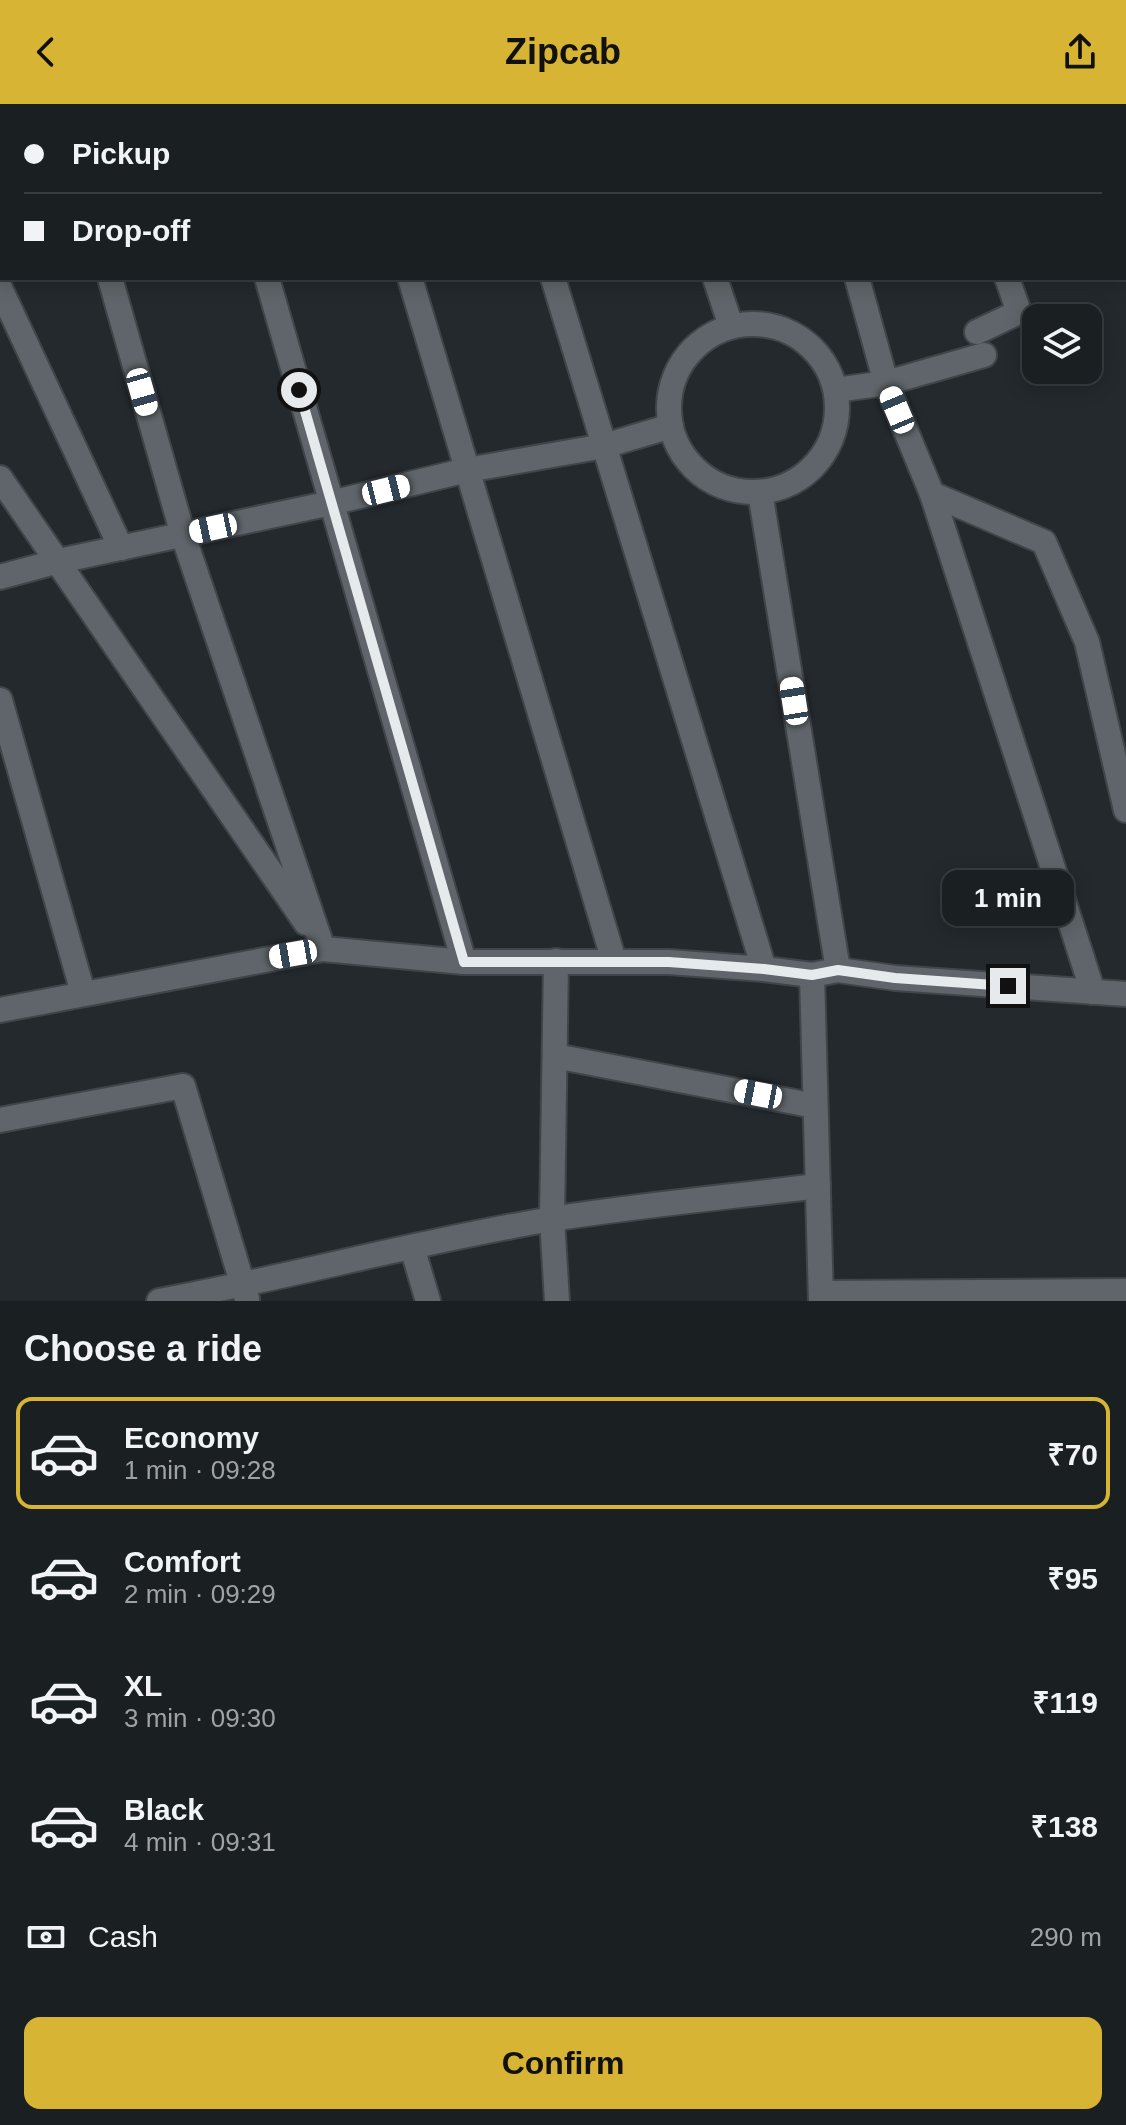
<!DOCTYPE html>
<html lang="en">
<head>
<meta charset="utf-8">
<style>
	body { margin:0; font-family:Arial,sans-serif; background:#23272a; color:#f1f3f6; height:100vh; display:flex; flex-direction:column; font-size:30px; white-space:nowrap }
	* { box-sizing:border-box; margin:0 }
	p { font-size:26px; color:#9fa2a5 }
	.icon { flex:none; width:44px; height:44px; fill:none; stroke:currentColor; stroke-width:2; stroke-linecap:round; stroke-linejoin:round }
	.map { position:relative; height:1197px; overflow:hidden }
	.sheet { display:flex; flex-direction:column; background:#1a1f22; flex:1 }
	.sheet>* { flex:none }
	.banner { position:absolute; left:0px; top:0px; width:1126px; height:176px; box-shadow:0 4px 20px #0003,0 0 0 2px #383d40; display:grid; align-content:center; height:176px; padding:0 24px; background:#1a1f22 }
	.tools { position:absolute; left:1022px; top:200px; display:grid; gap:16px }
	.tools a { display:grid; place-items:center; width:80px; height:80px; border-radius:16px; background:#1a1f22; box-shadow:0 4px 20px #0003,0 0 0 2px #383d40; font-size:40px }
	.end { position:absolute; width:36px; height:36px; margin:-18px; border:10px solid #e6eaed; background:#111; box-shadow:0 0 0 4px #111 }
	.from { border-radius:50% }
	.bubble { position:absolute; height:56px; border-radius:16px; background:#1a1f22; box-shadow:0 4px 20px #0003,0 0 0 2px #383d40; font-size:26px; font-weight:800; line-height:56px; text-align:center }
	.car { position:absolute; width:24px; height:48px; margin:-24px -12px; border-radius:10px; box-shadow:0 0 6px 2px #0007; background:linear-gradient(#fff 24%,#345 0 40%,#fff 0 76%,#345 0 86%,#fff 0) }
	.banner b { display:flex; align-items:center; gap:28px; height:76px; font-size:30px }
	.banner b+b { border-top:2px solid #383d40 }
	.banner i { width:20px; height:20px; background:#f1f3f6 }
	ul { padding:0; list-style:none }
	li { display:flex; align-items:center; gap:24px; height:112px; margin:0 16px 12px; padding:0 8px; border:4px solid transparent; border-radius:16px }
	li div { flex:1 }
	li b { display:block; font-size:30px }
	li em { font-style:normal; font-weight:800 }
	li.on { border-color:#d8b434 }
	li>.icon { width:72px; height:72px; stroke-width:1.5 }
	h2 { padding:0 24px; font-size:36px; line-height:96px }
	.pay { display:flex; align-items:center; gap:20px; height:88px; padding:0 24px; font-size:30px }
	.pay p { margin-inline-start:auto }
	.action { display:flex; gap:16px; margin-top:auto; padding:16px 24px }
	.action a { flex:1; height:92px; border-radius:16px; background:#d8b434; color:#111; font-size:32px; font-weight:800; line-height:92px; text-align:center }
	header { display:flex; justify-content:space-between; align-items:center; height:104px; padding:0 24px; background:#d8b434; color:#111; font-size:36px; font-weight:800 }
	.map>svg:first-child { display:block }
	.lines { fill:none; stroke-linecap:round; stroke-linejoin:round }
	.minor-casing { stroke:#404549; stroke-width:28 }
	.tertiary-casing { stroke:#404549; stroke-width:28 }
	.minor { stroke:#5f656a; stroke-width:24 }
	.tertiary { stroke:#5f656a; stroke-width:24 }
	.route { stroke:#e6eaed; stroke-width:10 }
</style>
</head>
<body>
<header><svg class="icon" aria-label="back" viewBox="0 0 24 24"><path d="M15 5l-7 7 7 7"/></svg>Zipcab<svg class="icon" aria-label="share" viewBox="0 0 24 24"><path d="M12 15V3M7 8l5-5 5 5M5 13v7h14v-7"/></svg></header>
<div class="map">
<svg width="1126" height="1197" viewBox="0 0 1126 1197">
	<rect width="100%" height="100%" fill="#23292d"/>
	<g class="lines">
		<g class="minor-casing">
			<g id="minor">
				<path d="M358,0L359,2"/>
				<path d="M500,0L501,2"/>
				<path d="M656,0L657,2"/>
				<path d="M808,0V2"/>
				<path d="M1104,0V2"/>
				<path d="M746,2L751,0"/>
				<path d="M951,2V0"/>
				<path d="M1124,62L1126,68"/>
				<path d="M110,174L183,431L323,845"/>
				<path d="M267,174L464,858"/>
				<path d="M410,174L614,857"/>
				<path d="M553,174L764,865"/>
				<path d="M715,174L731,222"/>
				<path d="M857,174L886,279L932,390L1093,888"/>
				<path d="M0,184L121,444"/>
				<circle cx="753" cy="304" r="84"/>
				<path d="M977,228L1019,208L1007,174"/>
				<path d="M836,286L886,279L984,251"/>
				<path d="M0,374L306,819"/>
				<path d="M760,388L838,866"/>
				<path d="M932,390L1044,438L1087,538L1126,706"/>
				<path d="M0,473L59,457L331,399L467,366L604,342L671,322"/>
				<path d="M0,596L83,889"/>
				<path d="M556,857L552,1115L557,1197"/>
				<path d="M812,871L821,1197"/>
				<path d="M555,952L815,1002"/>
				<path d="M0,1016L183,982L247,1195"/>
				<path d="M412,1143L428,1197"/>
				<path d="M821,1189L1126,1187"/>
				<path d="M159,1197C290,1173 420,1137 552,1115C640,1101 729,1093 818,1082"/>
			</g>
		</g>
		<g class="tertiary-casing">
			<path id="tertiary" d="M0,906L323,845L464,858H669L764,865L812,871L838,866L895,874L1126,890"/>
		</g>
		<use href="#minor" class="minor"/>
		<use href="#tertiary" class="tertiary"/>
	</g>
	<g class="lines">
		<path class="route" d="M299,286L464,858H669L764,865L812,871L838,866L895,874L1008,882"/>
	</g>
</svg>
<div class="tools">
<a><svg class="icon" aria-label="layers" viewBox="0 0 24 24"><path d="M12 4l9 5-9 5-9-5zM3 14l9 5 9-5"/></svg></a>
</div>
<i class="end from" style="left:299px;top:286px"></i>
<i class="end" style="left:1008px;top:882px"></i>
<div class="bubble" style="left:942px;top:766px;width:132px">1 min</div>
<i class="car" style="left:142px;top:288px;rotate:164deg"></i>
<i class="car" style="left:897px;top:306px;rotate:337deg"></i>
<i class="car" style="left:386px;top:386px;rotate:76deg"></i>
<i class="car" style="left:213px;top:424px;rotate:258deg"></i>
<i class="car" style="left:794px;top:597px;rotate:351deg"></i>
<i class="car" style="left:293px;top:850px;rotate:260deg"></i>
<i class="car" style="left:758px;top:990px;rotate:281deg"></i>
<div class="banner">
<b><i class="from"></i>Pickup</b>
<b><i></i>Drop-off</b>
</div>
</div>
<section class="sheet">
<h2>Choose a ride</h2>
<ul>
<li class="on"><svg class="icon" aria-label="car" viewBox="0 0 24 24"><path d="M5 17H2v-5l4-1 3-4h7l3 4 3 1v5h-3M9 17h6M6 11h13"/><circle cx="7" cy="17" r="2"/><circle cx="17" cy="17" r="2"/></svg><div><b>Economy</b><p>1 min · 09:28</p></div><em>₹70</em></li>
<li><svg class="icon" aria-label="car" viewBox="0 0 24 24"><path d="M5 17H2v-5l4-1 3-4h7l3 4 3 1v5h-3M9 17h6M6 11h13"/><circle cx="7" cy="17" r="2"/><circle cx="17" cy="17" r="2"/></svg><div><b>Comfort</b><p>2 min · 09:29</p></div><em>₹95</em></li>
<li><svg class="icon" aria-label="car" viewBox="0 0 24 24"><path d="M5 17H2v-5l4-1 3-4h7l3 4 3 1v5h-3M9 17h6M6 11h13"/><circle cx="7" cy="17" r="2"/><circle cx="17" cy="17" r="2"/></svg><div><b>XL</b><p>3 min · 09:30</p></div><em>₹119</em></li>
<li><svg class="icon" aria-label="car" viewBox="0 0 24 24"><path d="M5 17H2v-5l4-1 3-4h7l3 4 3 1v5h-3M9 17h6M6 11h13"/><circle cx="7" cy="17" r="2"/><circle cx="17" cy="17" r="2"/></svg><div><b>Black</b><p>4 min · 09:31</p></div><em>₹138</em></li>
</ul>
<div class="pay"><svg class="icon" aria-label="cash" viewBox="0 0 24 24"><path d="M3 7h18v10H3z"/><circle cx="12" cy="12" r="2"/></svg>Cash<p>290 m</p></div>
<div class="action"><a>Confirm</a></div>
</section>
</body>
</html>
